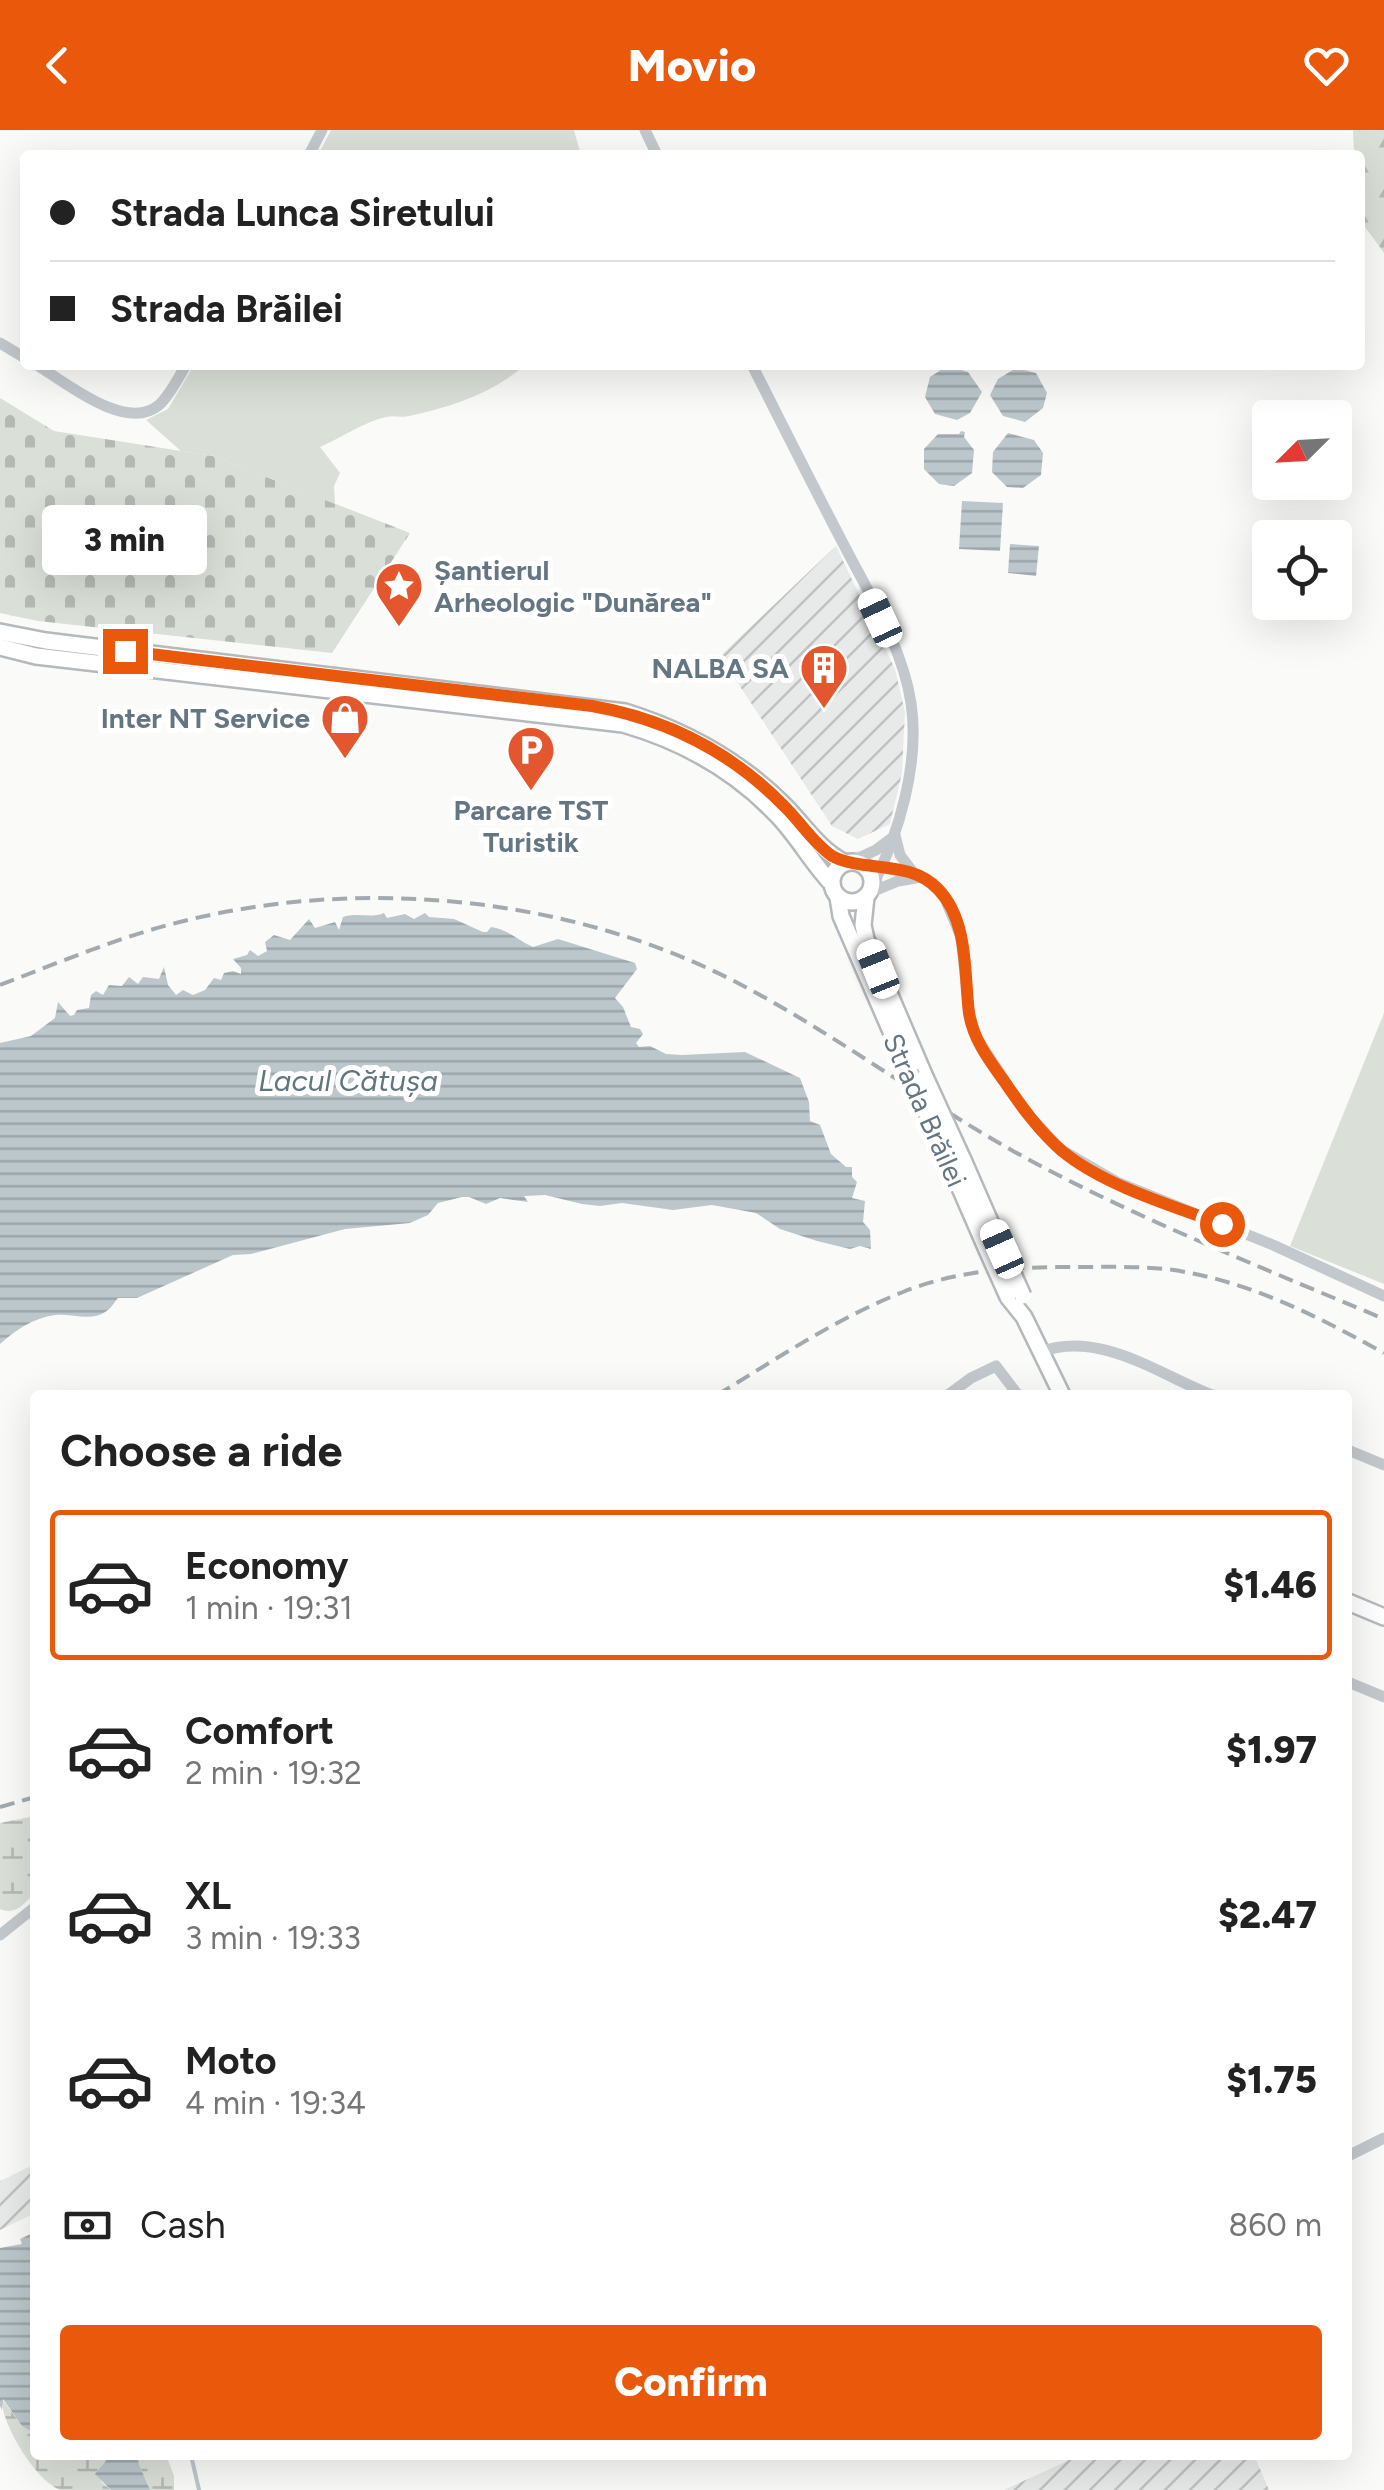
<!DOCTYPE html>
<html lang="en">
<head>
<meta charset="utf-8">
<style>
	body { margin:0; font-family:Figtree,sans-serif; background:#f6f6f6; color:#222; height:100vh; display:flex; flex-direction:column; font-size:38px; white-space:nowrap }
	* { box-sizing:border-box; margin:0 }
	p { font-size:32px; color:#767676 }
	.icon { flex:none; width:55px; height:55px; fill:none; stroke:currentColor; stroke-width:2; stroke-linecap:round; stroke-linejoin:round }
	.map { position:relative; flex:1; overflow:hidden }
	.details { position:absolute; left:30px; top:1260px; width:1322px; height:1070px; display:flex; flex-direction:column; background:#fff; border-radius:10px; box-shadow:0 10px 40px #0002 }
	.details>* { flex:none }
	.top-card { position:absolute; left:20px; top:20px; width:1345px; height:220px; border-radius:10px; box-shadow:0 10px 40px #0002; display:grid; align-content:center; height:220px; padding:0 30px; background:#fff }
	.needle { width:65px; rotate:246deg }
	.tools { position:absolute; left:1252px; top:270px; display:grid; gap:20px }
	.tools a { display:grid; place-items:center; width:100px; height:100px; border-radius:10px; background:#fff; box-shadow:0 10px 40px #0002; font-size:50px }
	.end { position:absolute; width:45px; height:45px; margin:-22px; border:12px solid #ea580c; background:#fff; box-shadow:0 0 0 5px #fff }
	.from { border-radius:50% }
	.bubble { position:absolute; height:70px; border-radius:10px; background:#fff; box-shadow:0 10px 40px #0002; font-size:32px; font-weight:800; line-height:70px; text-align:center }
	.car { position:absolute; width:30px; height:60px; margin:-30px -15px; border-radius:12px; box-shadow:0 0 8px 2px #0007; background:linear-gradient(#fff 24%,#345 0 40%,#fff 0 76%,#345 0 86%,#fff 0) }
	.top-card b { display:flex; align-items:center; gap:35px; height:95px; font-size:38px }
	.top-card b+b { border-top:2px solid #e0e0e0 }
	.top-card i { width:25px; height:25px; background:#222 }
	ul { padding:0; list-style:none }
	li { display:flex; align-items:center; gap:30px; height:150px; margin:0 20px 15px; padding:0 10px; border:5px solid transparent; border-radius:10px }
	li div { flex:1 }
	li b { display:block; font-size:38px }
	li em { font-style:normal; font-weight:800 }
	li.current { border-color:#ea580c }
	li>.icon { width:90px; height:90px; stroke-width:1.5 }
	h2 { padding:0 30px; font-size:45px; line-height:120px }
	.pay { display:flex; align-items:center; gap:25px; height:110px; padding:0 30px; font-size:38px }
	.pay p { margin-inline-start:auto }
	.primary-button { display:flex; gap:20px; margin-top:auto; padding:20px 30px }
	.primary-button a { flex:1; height:115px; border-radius:10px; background:#ea580c; color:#fff; font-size:40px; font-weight:800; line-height:115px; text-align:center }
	header { display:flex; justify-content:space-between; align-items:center; height:130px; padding:0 30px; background:#ea580c; color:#fff; font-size:45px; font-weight:800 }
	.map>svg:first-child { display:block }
	.industrial { fill:url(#industrial-furrows) }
	.forest { fill:url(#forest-firs) }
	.wetland { fill:url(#wetland-marsh) }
	.cemetery { fill:url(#cemetery-stones) }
	.garden { fill:#dadfd7 }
	.water { fill:url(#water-rules) }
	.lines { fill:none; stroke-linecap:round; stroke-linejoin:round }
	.stream { stroke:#bbc7cb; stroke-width:4 }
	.highway-casing { stroke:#b4b9bd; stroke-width:20 }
	.minor { stroke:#c3c8cc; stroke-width:11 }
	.highway { stroke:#fff; stroke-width:15 }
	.rail { stroke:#a2aab0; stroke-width:4; stroke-dasharray:15 8; stroke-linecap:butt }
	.highway-bridge-casing { stroke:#b4b9bd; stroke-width:20; stroke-linecap:butt }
	.highway-bridge { stroke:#fff; stroke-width:15 }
	.route { stroke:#ea580c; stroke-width:12 }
	.labels { text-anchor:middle; stroke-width:10; stroke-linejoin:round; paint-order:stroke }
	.poi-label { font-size:28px; font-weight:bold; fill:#657683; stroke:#fff; text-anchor:end }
	.street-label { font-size:28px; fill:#657683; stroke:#fff }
	.water-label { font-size:30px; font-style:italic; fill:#60757c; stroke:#fff }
</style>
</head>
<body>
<header><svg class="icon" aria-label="back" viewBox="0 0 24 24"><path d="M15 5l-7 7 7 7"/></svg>Movio<svg class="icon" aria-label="heart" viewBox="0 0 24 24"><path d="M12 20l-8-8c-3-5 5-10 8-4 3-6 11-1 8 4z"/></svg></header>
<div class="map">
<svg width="1384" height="2360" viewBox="0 0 1384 2360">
	<defs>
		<pattern id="industrial-furrows" width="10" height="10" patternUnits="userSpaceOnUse" patternTransform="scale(2.5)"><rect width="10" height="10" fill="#e8e9e9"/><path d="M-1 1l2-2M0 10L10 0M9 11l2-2" fill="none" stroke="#c0c1c2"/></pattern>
		<pattern id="forest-firs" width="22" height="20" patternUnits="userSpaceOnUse" patternTransform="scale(2.5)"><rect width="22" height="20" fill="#dadfd7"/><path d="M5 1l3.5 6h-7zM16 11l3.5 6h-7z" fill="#b4b9b4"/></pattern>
		<pattern id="wetland-marsh" width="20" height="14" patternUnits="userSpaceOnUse" patternTransform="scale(2.5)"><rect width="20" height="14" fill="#dadfd7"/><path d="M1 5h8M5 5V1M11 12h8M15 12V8" fill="none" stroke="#b4b9b4"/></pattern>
		<pattern id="cemetery-stones" width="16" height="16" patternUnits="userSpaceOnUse" patternTransform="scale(2.5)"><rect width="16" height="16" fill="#dadfd7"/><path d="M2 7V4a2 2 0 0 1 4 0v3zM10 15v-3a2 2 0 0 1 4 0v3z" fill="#b4b9b4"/></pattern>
		<pattern id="water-rules" width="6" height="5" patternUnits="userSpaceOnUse" patternTransform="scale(2.5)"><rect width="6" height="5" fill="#bbc7cb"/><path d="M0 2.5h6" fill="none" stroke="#9ca6aa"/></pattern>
	</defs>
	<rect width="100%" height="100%" fill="#fafaf8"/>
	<g class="industrial">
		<path d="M836,416L895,539L905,582L902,643L890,694L858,709L832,696L720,526Z"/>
		<path d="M35,2034V2083L0,2100V2051Z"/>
		<path d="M1080,2325H1254L1269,2360H1004Z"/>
	</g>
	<path class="forest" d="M1353,0H1384V123L1360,90V25H1354Z"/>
	<g class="wetland">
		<path d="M35,1686V1763C24,1773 16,1786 0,1779V1693Z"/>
		<path d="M2,2269L22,2296L35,2304V2325H102L106,2331L101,2352L111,2360C96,2360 77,2360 62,2360C38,2355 0,2292 2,2269Z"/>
		<path d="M135,2325H166L174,2346V2360H150Z"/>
	</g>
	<path class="cemetery" d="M0,268L54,301L213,326L410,403L332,523L38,491L0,483Z"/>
	<g class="garden">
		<path d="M331,0H574L581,25H318Z"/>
		<path d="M194,235H525C493,263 451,277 409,286C402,288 393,285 386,287C364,292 341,308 320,317L340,343L334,356L335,374L213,326L181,321L146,290L168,279Z"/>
		<path d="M1384,883V1154L1290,1116Z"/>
	</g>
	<g class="water">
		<path d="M947,236L968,242L982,262L970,283L957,290L935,284L925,267L930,247Z"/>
		<path d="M1016,238L1036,243L1047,263L1043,278L1025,292L1003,286L990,265L998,249Z"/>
		<path d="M961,301L965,302L964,307L974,320L972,343L954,356L939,354L924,339V319L938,304H959Z"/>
		<path d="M1008,303L1034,310L1043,323L1041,345L1023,358L1007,357L992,342L993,322Z"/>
		<path d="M962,371L1003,373L1000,421L959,419Z"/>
		<path d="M1010,414L1039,416L1036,446L1008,443Z"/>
		<path d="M384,783L387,788L405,784L414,789L425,783L429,787L454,789L483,802H487L491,797C507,799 518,810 533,817L558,809L635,833L637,839L615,868L623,877L631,897L640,899L643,904L636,913L639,917L650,916L666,924L682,925L745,922L800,948L809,972L810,991L820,995L831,1024L846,1037H852V1047L857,1052L852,1068L865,1071L863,1092L870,1100L871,1119L860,1116L850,1119L817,1111L780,1099L756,1083L712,1075L673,1080L622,1073L600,1076L582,1074L545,1065L524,1066L528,1072L500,1068L486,1074L469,1067H462L438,1073L428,1085L410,1093L345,1099L251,1124L233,1125L137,1168H118C114,1172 112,1177 108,1180C92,1193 73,1183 55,1185C33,1188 14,1201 0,1214V913L31,906L55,888L58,872L70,886L74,885L77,880L89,878L91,865L96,861L103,865L109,855L122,856L129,847L138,854L143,847L159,849L164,837L168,855L176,865L183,860L193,865L205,860L214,848L221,850L224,843L233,841L241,844V838L233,829L247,825L250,820L258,826L267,821L265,812L274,805L290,810L309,789L315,798L335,792L339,800L343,787C357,782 371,789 384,783Z"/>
		<path d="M35,2102V2304L22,2296L3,2269L2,2280L0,2276V2118L22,2114L20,2109Z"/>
		<path d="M102,2325H135L150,2360H111L95,2344L106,2331Z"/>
	</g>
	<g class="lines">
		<path class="stream" d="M191,2325L199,2360"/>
		<g class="highway-casing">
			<g id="highway">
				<path d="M0,502L46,511L625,582C686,601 739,630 784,675C805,696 818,719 845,733"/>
				<path d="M0,517L36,526L623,594C682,611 735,640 778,686C798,707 812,733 832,754"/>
				<circle cx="852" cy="752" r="20"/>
				<path d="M838,767L841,786L909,943"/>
				<path d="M866,767L863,795L866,809L925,947"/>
				<path d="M946,1026L987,1120"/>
				<path d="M964,1032L1002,1119"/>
				<path d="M1008,1167L1024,1187L1062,1265"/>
				<path d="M1348,1472L1384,1487"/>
			</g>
		</g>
		<g class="minor">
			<path d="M645,0L657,25"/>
			<path d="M309,25L322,0"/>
			<path d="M0,213L25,228"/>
			<path d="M37,235C65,252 126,303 159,275C170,265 178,248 186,235"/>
			<path d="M752,235C783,296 814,358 846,419C871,467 903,519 911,573C920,633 899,704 872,757"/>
			<path d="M895,705L900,725L912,741"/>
			<path d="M852,731L876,720L892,708"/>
			<path d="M856,732L909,743L925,749L943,764L961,807L969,881L976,907L1024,980L1060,1019L1117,1052L1273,1115L1384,1166"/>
			<path d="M869,763L898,751L916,748"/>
			<path d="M1040,1222C1100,1200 1158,1244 1212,1265"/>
			<path d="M948,1265L971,1248L996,1236L1018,1265"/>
			<path d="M1348,1320L1384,1335"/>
			<path d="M1348,1552L1384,1567"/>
			<path d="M0,1805L35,1777"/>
			<path d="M1348,2026L1384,2008"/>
		</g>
		<use href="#highway" class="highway"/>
		<g class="rail">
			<path d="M0,855C63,831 126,804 192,789C370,747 573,768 736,852C832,902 919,968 1013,1021C1132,1087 1259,1136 1384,1189"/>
			<path d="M717,1265C778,1228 837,1188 903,1162C955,1141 1011,1137 1067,1137C1100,1137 1133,1136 1166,1139C1245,1149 1315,1185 1384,1223"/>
			<path d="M0,1677L35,1667"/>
		</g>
		<g class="highway-bridge-casing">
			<g id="highway-bridge">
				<path d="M909,943L946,1026"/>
				<path d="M925,947L964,1032"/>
				<path d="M1002,1119L1023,1166"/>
				<path d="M987,1120L1008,1167"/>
			</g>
		</g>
		<use href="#highway-bridge" class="highway-bridge"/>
	</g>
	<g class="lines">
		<path class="route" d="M125,521L592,576C666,589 730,621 783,675C800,691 812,712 832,726C864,743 909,729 938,759C969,791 964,844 969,883C973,909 989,930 1004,951C1021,976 1039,1001 1062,1021C1103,1055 1172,1076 1222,1094"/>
	</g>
	<defs>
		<g id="sight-pin" transform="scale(2.5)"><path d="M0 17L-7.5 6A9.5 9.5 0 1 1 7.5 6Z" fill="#e4572e" stroke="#fff"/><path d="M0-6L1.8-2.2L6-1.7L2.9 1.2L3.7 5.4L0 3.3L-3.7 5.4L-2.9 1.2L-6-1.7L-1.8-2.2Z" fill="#fff"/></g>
		<g id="building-pin" transform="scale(2.5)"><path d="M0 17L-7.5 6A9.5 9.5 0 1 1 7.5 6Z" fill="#e4572e" stroke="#fff"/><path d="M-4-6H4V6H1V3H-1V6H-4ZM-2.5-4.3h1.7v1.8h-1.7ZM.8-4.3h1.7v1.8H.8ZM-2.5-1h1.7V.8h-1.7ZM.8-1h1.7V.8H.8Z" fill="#fff"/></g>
		<g id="shop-pin" transform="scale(2.5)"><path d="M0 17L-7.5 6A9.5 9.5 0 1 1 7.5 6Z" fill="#e4572e" stroke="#fff"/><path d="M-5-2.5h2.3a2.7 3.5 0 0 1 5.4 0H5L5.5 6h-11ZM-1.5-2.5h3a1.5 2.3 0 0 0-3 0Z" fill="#fff"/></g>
		<g id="parking-pin" transform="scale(2.5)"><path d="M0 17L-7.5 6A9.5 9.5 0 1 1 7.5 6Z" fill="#e4572e" stroke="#fff"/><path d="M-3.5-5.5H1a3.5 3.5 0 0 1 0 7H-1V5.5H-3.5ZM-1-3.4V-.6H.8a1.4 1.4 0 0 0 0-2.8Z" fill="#fff"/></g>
	</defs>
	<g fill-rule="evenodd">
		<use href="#sight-pin" x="399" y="456"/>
		<use href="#building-pin" x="824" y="538"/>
		<use href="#shop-pin" x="345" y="588"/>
		<use href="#parking-pin" x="531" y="620"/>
	</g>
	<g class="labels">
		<g class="poi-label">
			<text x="434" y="450" text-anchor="start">Șantierul<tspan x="434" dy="32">Arheologic "Dunărea"</tspan></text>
			<text x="789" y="548">NALBA SA</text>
			<text x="310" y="598">Inter NT Service</text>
			<text x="531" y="690" text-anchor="middle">Parcare TST<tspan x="531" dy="32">Turistik</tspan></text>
		</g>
		<g class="street-label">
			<text transform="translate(925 980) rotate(66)" y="10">Strada Brăilei</text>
		</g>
		<g class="water-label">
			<text x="348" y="961">Lacul Cătușa</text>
		</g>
	</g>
</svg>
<div class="tools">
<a><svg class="needle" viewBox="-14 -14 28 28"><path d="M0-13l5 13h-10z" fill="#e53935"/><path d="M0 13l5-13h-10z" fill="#767676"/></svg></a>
<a><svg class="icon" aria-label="locate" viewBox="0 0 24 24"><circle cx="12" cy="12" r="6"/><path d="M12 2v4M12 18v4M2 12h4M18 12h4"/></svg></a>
</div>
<i class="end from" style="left:1222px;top:1094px"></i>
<i class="end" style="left:125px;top:521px"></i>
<div class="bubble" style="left:42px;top:375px;width:165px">3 min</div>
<i class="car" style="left:880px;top:488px;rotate:335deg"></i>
<i class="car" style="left:878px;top:839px;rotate:338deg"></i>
<i class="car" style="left:1002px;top:1119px;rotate:336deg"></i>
<div class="top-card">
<b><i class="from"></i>Strada Lunca Siretului</b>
<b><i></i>Strada Brăilei</b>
</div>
<section class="details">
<h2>Choose a ride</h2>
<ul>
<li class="current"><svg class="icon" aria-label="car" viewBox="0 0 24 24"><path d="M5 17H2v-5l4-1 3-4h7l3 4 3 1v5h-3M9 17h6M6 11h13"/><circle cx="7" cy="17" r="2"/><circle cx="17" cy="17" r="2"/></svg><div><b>Economy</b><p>1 min · 19:31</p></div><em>$1.46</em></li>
<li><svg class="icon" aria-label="car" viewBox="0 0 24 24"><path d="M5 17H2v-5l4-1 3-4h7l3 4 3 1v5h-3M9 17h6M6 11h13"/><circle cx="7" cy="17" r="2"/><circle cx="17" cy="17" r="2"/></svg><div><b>Comfort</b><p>2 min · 19:32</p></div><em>$1.97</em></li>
<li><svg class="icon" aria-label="car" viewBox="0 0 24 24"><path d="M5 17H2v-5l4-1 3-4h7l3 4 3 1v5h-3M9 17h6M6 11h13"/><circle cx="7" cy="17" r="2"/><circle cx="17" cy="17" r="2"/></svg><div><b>XL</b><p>3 min · 19:33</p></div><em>$2.47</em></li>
<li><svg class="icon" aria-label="car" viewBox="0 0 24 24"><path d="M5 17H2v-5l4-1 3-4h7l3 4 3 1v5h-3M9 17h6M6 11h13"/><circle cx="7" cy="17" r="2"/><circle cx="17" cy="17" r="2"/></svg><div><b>Moto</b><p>4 min · 19:34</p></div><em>$1.75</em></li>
</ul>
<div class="pay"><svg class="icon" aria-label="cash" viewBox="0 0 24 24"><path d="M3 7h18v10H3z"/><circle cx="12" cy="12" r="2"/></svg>Cash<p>860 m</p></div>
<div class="primary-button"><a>Confirm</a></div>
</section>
</div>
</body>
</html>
